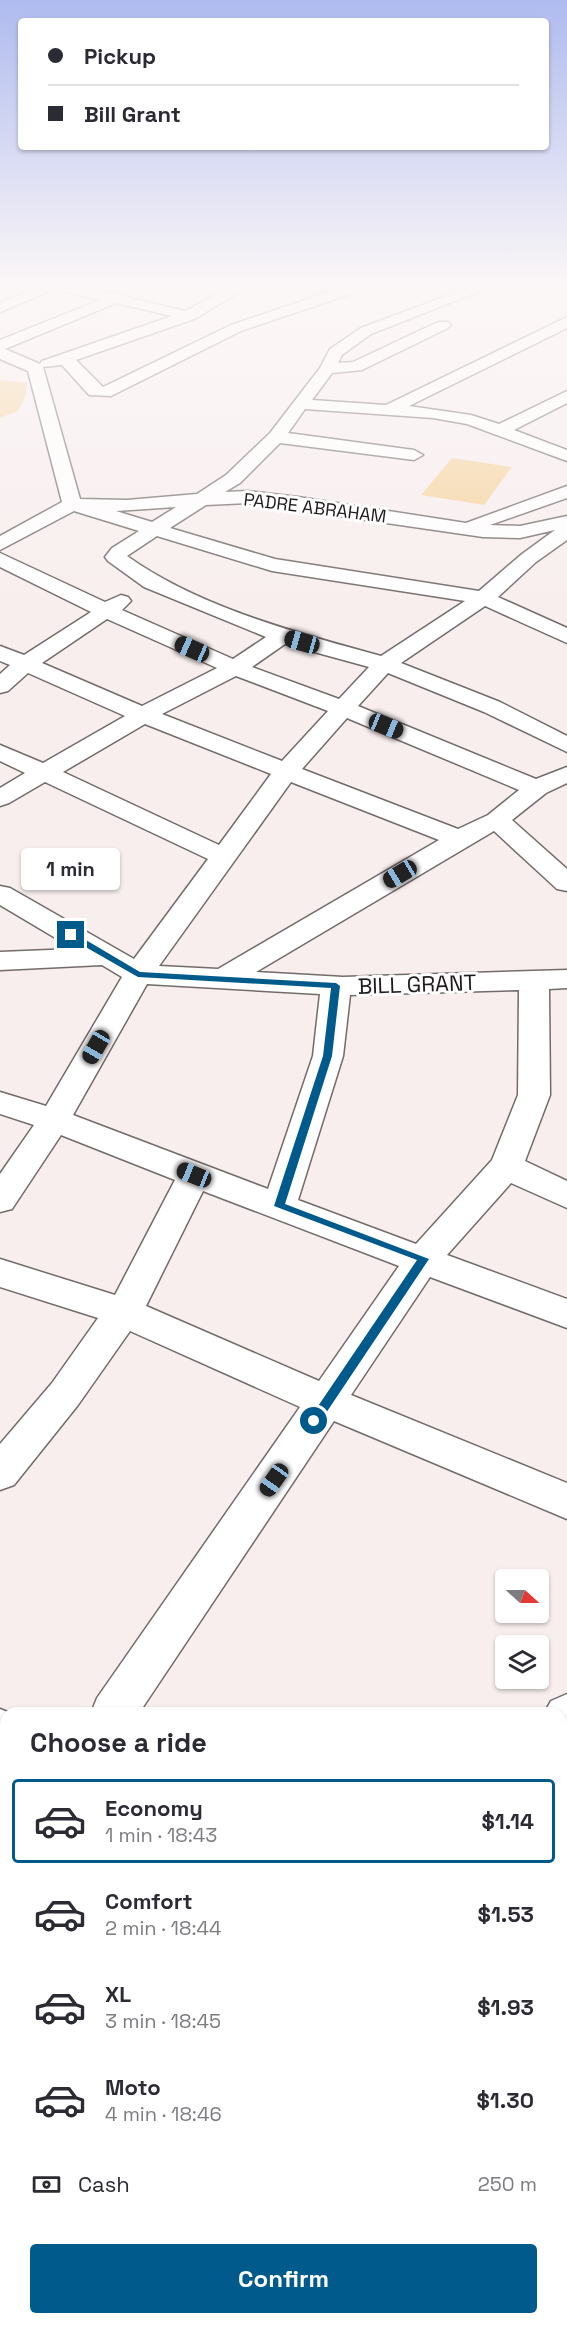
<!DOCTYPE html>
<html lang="en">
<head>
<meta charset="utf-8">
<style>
	body { margin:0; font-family:"Space Grotesk",sans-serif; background:#f7f7f7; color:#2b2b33; height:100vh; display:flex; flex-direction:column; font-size:22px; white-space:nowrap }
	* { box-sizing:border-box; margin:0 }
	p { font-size:20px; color:#7c7c81 }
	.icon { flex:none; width:33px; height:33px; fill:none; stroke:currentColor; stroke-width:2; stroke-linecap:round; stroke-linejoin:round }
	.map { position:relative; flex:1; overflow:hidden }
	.details { position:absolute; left:0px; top:1707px; width:567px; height:618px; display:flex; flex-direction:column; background:#fff; border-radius:18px 18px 0 0; box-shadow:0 2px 4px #0004 }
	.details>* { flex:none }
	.banner { position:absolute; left:18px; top:18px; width:531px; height:132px; border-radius:6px; box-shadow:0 2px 4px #0004; display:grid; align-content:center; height:132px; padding:0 30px; background:#fff }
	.needle { width:39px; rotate:111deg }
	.buttons { position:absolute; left:495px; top:1569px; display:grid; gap:12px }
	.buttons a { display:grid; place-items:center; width:54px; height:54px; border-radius:6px; background:#fff; box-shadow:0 2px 4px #0004; font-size:30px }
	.end { position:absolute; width:27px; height:27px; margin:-14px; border:8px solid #005b8c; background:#fff; box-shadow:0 0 0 3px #fff }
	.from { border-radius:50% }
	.bubble { position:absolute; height:42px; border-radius:6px; background:#fff; box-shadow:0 2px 4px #0004; font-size:20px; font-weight:700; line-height:42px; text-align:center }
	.car { position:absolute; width:18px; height:36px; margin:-18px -9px; border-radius:8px; box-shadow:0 0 4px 2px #0007; background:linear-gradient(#222 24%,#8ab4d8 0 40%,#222 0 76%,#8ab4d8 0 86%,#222 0) }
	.banner b { display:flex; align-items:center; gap:21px; height:57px; font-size:22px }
	.banner b+b { border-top:2px solid #e1e1e2 }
	.banner i { width:15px; height:15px; background:#2b2b33 }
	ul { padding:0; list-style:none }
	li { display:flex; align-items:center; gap:18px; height:84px; margin:0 12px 9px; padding:0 18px; border:3px solid transparent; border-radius:6px }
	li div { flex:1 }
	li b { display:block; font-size:22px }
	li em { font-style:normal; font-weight:700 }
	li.active { border-color:#005b8c }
	li>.icon { width:54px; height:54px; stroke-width:1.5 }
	h2 { padding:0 30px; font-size:27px; line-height:72px }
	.pay { display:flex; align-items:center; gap:15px; height:66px; padding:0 30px; font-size:22px }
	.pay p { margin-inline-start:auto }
	.action { display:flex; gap:12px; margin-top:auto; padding:12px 30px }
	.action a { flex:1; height:69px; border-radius:6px; background:#005b8c; color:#fff; font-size:24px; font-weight:700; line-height:69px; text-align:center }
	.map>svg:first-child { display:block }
	.green { fill:#f5d39c }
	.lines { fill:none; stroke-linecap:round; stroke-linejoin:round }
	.minor-casing { stroke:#736b6a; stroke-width:3 }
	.minor { fill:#fff; fill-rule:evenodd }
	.route { fill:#005b8c }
	.labels { text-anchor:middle; stroke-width:6; stroke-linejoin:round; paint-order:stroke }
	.far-street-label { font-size:18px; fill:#1e1b1a; stroke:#fff }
	.street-label { font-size:22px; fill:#1e1b1a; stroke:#fff }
</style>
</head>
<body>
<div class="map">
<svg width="567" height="2325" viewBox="0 0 567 2325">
	<rect width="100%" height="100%" fill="#f8eeee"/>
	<g class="green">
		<path d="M0,380L27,383L25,398L18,411L0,418Z"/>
		<path d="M452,458L512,467L484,505L421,495Z"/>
	</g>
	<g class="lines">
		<g class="minor-casing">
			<g id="minor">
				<path d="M39,286H78L113,294L119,293L126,297L185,311L233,286H250L194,319L76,360L103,387L231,325L346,286H367L365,289L241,331L111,396L89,395L62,365L43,367L80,499L127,500L197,494L226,475L270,433L320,368L330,349L361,328L473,286H493L371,334L342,355L338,363L353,362L438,322H448L451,325L448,328L362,370L332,373L312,400L386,405L567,317V328L409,406L471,415L499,424L567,391V403L514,430L567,450V461L467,424L433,418L305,409L288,433L414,450L423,455L414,460L280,443L240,483L225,492L248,491L298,497L466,523L567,486V498L490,525L520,526L567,516V540L536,562L498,597L567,628V643L485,606L401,663L500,702L567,736V752L484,712L388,673L358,706L536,779L567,767V783L546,793L512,820L567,869V891L557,889L494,831L256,972L343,977L567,970V988L549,989L550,1095L525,1161L567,1181V1208L511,1183L447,1255L567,1299V1328L430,1277L351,1395L567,1483V1519L334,1421L139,1713H91L97,1698L300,1407L130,1331L78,1405L14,1485L0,1490V1444L52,1383L98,1318L0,1287V1259L115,1295L175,1180L61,1135L12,1209L0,1212V1174L34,1125L0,1114V1092L46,1106L122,977L102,965L0,970V952L74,949L0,905V886L10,888L134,959L208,859L45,782L9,803L0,806V788L25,773L0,761V745L43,763L125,716L28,673L8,691L0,693V674L10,665L0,661V646L24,655L91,612L0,567V553L105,602L121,595L128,597L131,601L122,610L233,659L266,637L144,587L108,561L105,557L112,548L139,531L74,511L0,550V536L62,502L28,371L0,359V340L100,300L55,289L0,312V303ZM116,303L172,316L42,361L40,364L5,349ZM248,503L483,537L520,538L555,530L522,554L479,591L275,559L170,528L206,505ZM176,507L152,522L116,511ZM157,536L272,571L465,601L381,656C297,633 198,607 127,556ZM107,619L217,668L142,706L42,663ZM285,644L369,667L339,699L252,667ZM236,676L328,711L282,761L162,714ZM347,718L519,790L488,815L458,829L302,769ZM145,724L271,774L219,845L63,772ZM291,782L439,840L218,969L159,966ZM147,984L320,994L313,1056L268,1189L73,1115ZM519,990L518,1095L492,1160L416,1244L298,1200L343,1056L350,995ZM203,1191L399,1266L319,1381L146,1306Z"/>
				<path d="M567,1694V1746L561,1748V1713H544L551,1701Z"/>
				<path d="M0,1709L10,1713H6V1756L0,1754Z"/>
				<path d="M6,1842V1897L0,1899V1844Z"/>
				<path d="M561,2007L567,2010V2063L561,2060Z"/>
				<path d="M202,2319H260L257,2325H199Z"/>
			</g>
		</g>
		<use href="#minor" class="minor"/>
	</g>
	<linearGradient id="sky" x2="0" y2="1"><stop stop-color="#afbbef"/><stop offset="0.47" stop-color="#fcf7f7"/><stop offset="1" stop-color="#fcf7f7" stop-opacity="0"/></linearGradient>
	<rect width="567" height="611" fill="url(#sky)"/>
	<path class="route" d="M68,933H74L140,972L336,983L340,986L332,1056L285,1204L429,1259L318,1425H310V1418L417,1260L274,1206L323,1056L331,988L138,977L68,937Z"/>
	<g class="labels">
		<g class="far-street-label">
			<text transform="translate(315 508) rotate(7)" y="6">PADRE ABRAHAM</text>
		</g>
		<g class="street-label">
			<text transform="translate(417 984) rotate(-2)" y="8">BILL GRANT</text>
		</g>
	</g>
</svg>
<div class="buttons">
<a><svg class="needle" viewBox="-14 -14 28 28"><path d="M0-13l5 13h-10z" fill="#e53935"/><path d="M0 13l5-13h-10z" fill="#7c7c81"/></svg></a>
<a><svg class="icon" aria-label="layers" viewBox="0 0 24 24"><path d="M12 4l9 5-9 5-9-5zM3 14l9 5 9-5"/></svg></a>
</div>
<i class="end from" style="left:314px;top:1421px"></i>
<i class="end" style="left:71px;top:935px"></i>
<div class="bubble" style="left:21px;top:848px;width:99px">1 min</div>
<i class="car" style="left:302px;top:642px;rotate:286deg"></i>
<i class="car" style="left:192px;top:649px;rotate:294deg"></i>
<i class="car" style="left:386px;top:726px;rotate:112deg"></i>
<i class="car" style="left:400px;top:874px;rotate:239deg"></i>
<i class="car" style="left:96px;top:1047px;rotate:210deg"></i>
<i class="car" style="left:194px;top:1175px;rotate:292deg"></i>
<i class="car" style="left:274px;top:1480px;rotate:215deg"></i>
<div class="banner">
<b><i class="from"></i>Pickup</b>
<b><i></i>Bill Grant</b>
</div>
<section class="details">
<h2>Choose a ride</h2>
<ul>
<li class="active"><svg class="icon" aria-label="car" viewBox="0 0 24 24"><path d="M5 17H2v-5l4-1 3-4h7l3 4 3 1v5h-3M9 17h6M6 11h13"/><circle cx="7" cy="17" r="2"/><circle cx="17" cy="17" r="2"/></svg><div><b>Economy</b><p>1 min · 18:43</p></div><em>$1.14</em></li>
<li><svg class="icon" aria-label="car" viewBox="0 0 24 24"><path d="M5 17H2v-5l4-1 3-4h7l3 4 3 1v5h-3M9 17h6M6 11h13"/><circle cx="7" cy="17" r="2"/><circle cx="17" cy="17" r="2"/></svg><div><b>Comfort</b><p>2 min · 18:44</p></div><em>$1.53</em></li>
<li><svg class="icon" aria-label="car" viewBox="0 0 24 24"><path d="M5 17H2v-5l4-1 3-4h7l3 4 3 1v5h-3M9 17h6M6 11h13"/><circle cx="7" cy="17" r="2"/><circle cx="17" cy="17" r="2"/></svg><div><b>XL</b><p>3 min · 18:45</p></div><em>$1.93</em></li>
<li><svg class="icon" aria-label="car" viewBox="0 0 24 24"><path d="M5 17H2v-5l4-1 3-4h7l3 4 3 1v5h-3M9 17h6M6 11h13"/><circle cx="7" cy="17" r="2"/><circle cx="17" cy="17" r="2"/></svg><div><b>Moto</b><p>4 min · 18:46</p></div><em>$1.30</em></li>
</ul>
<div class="pay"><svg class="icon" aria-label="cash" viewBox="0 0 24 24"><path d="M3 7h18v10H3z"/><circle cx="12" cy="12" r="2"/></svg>Cash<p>250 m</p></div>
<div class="action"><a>Confirm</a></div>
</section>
</div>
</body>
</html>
